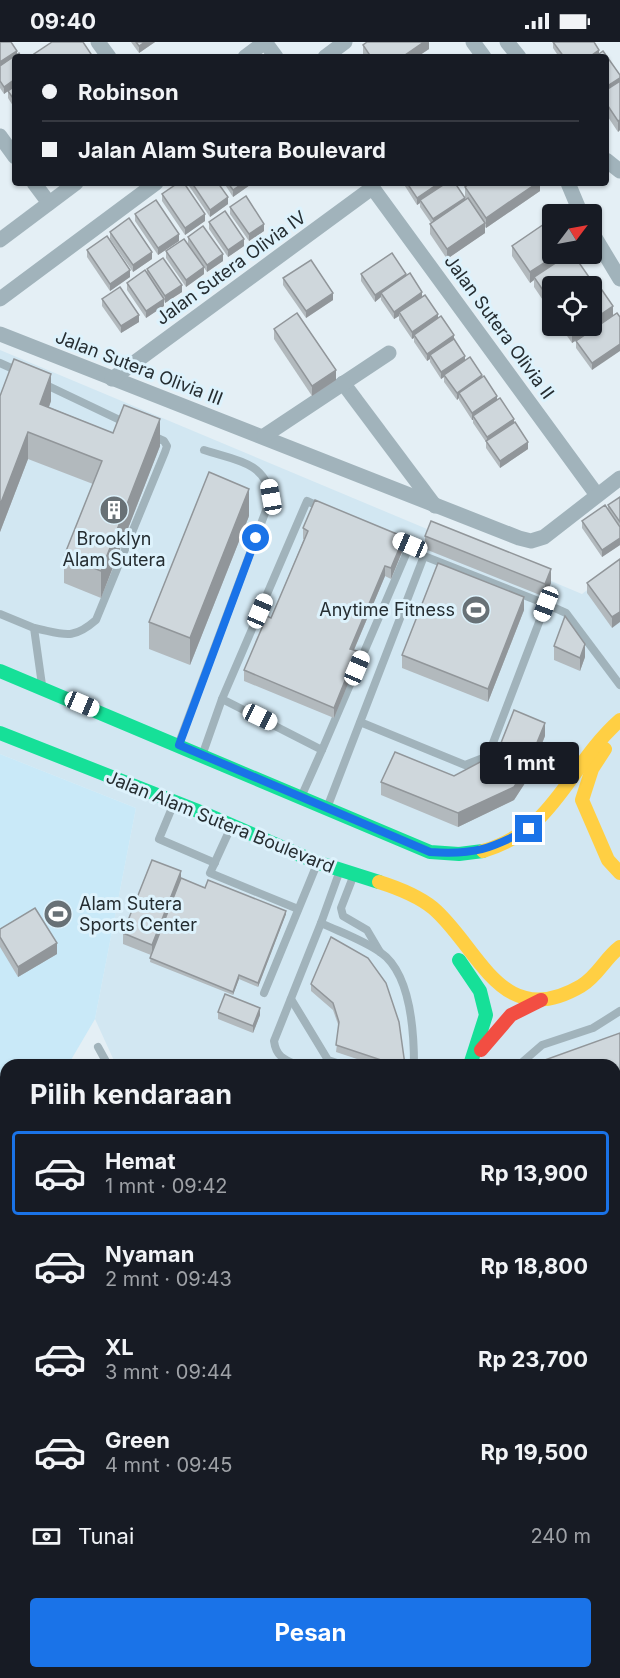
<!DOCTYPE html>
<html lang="id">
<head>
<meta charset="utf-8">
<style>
	body { margin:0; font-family:Inter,sans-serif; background:#242831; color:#f1f3f6; height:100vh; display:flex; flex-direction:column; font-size:22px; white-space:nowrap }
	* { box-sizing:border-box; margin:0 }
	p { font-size:20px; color:#9ea1a6 }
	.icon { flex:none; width:33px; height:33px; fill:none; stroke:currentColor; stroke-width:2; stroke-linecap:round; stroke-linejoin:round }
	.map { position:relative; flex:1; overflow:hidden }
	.sheet { position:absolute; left:0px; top:1017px; width:621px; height:620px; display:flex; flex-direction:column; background:#171b24; border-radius:18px 18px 0 0; box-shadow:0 2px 4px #0004 }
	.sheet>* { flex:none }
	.banner { position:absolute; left:12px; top:12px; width:597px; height:132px; border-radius:6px; box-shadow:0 2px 4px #0004; display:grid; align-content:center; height:132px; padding:0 30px; background:#171b24 }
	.needle { width:39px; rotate:58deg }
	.tools { position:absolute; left:542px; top:162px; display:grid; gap:12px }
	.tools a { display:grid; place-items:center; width:60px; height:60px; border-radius:6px; background:#171b24; box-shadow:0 2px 4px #0004; font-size:30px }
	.end { position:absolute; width:27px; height:27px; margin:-14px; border:8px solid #1a73e8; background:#fff; box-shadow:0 0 0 3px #fff }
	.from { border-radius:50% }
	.bubble { position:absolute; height:42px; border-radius:6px; background:#171b24; box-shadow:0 2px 4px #0004; font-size:20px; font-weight:700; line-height:42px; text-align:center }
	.car { position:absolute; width:18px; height:36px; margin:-18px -9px; border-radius:8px; box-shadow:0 0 4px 2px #0007; background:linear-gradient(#fff 24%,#345 0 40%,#fff 0 76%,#345 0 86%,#fff 0) }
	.banner b { display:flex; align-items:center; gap:21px; height:57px; font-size:22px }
	.banner b+b { border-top:2px solid #363941 }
	.banner i { width:15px; height:15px; background:#f1f3f6 }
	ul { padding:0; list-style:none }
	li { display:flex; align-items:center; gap:18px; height:84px; margin:0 12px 9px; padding:0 18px; border:3px solid transparent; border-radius:6px }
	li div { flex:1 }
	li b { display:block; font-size:22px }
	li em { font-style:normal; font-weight:700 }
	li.active { border-color:#1a73e8 }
	li>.icon { width:54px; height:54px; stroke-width:1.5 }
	h2 { padding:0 30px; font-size:27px; line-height:72px }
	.pay { display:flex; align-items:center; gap:15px; height:66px; padding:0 30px; font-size:22px }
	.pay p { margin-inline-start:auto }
	.action { display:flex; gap:12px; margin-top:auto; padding:12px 30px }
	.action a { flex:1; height:69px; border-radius:6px; background:#1a73e8; color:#fff; font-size:24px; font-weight:700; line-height:69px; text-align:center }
	.status { display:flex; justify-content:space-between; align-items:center; height:42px; padding:0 30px; background:#171b24; direction:ltr }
	.status svg { height:16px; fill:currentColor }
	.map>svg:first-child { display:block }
	.built { fill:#d2e7f2 }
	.pitch { fill:#c9e9f8 }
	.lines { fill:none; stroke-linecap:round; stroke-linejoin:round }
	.lane { stroke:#a1b3bb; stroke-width:8 }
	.street { stroke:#a1b3bb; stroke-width:15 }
	.fast { stroke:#16e098; stroke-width:14 }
	.slow { stroke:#ffcf43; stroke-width:14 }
	.jam { stroke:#f24e42; stroke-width:14 }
	.wall { fill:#b2b9bd }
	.shaded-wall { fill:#91969a }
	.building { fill:#cfd7dc; stroke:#91969a; stroke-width:1.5 }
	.route { stroke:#1a73e8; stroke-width:8 }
	.labels { text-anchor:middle; stroke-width:6; stroke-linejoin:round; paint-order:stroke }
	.street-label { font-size:18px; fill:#252d31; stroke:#ddf2fc }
	.poi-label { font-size:18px; fill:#252d31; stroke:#ddf2fc }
</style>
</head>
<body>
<div class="status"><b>09:40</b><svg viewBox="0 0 49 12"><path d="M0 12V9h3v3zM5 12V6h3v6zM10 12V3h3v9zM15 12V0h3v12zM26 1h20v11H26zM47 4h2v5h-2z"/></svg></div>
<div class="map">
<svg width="620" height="1636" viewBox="0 0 620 1636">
	<rect width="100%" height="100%" fill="#e4eff5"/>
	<path class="built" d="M0,308L582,552L620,523V1218L615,1220V1023H116L95,977L136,766L0,712Z"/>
	<path class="pitch" d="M0,712L136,766L95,977L68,1023H6V1107L0,1113Z"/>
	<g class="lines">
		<g class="lane">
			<path d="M0,321L20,330"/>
			<path d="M42,341L126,381"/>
			<path d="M546,562L566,571L620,643"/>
			<path d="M0,572L34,586L42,643"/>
			<path d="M34,586C64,592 72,599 96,578L165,410L167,404L164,399L153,394"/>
			<path d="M222,657L307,459L320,465"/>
			<path d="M179,701L271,455C265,419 234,418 204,408"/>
			<path d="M203,711L222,657L322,708L410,503L394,497"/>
			<path d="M302,753L322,708"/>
			<path d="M174,761L159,797L215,821"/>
			<path d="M327,766L424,514L546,562L488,714L465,723L360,680"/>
			<path d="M231,785L210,831L298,867"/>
			<path d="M353,835L341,866L343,874L367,888L380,910"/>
			<path d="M321,881L339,831"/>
			<path d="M264,951L317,822"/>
			<path d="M291,957L328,1018L343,1023"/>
			<path d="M98,1005L108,1023"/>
			<path d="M297,1023C283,1017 276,1014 274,999L321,881C340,890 363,898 380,910C411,931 414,989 414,1023"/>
			<path d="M519,1023L542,1003L593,986L620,969"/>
			<path d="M615,1187L620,1185"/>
			<path d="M615,1418L620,1417"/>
			<path d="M263,1630L266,1636"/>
		</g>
		<g class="street">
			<path d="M98,0L109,15"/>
			<path d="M265,0L276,15"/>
			<path d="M473,0L484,15"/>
			<path d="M507,0L519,15"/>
			<path d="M245,15L265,0"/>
			<path d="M325,15L345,0"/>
			<path d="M0,94L15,115"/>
			<path d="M606,118L620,129"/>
			<path d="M34,141L49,161"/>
			<path d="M369,141L597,453"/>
			<path d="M568,141L581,172"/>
			<path d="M591,189L620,237"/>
			<path d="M0,198L76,141"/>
			<path d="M0,257L156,141"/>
			<path d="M0,292L519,496L531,499L544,495L620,436"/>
			<path d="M112,337L372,146"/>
			<path d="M343,341L435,464"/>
			<path d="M264,394L389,311"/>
			<path d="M0,1137L6,1133"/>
			<path d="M615,1235L620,1250"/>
			<path d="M0,1303L6,1297"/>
		</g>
		<g class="fast">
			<path d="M0,629L430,810L459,812L483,809"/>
			<path d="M0,691L203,771L316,820L379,840"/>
			<path d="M459,918L480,949L486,973L470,1023"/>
		</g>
		<g class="slow">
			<path d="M605,707L592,727L582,758L608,818L620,831"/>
			<path d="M483,809C556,788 568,724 620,678"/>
			<path d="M379,840C398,846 417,853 433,866C479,905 501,991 581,944C598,934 605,916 620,905"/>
		</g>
		<g class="jam">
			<path d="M481,1008L511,973L541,958"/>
			<path d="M400,1630L403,1636"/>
			<path d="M421,1630L423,1636"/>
		</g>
	</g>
	<g class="wall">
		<path d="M0,0L15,15V67L8,56V49L4,52L0,46Z"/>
		<path d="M131,0H155L139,11Z"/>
		<path d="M429,0V7L417,15H364L363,13V3Z"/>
		<path d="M552,0H594L599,8V12L603,9L620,33V88L618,90L606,72V15H559L553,6V0Z"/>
		<path d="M187,141H218L228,162L210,175Z"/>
		<path d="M224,141H250V143L233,155Z"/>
		<path d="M403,141H455L465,158L466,157L465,155V145L540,141V149L486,186L485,185V191L447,217L430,192V182L431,181L420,165V161L417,163Z"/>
		<path d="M162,152L205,179L185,193L162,159Z"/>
		<path d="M230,165L264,189L249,199L230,172Z"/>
		<path d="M135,172L179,199L158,213L135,179Z"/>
		<path d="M209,180L244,204L228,215L209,187Z"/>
		<path d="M110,190L152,217L133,230L110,197Z"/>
		<path d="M188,195L223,219L207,230L188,202Z"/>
		<path d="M512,204L568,212L589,243L613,274L572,301L560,284H591L552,244L551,270L534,245V238L530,241L512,214Z"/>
		<path d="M87,208L130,235L110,249L87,215Z"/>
		<path d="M166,209L204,232L186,245L166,216Z"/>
		<path d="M147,227L182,250L165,261L164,258V264L146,276L127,248V241L147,232Z"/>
		<path d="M361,232L406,234L454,298L465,318L482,335L514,381L528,407L500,426L486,406V400L473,381V378H472L459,358V356L457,358L444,340V335L441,337L430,320V317L427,319L414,300V296L412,297L399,278V274L394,277L381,258V255L375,260L361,239Z"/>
		<path d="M283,236L333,258L306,276L283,243Z"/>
		<path d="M102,257L139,280L121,291L102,264Z"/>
		<path d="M617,271L592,328L576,306V299Z"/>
		<path d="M274,287L336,338L312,354L274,297Z"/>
		<path d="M0,354L51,359L49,365L113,391L160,404L101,556L64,541V514L93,442L28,417L0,490Z"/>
		<path d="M620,455V503L602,515L582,486V479L608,468V463Z"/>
		<path d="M249,474L190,623L149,607V580Z"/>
		<path d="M303,486L404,505L391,537L385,534L354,608L357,620L334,676L244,639V628L271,576L304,497H303Z"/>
		<path d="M425,494L551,541L545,555L425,507Z"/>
		<path d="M620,517L612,586L587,551V541Z"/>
		<path d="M524,568L488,660L402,626V613Z"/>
		<path d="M554,604L585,615L580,629L554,618Z"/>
		<path d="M545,694L527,738L514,758L458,785L381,753V740L454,734Z"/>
		<path d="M181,836L205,846L286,872L258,945L239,937L233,953L150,920L151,913L123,902V891Z"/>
		<path d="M0,887L57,912L18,935L0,905Z"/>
		<path d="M311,942L405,1023H375L336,1010L339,985L333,968L311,949Z"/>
		<path d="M218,970L260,973L253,991L218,977Z"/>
	</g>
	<g class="shaded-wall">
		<path d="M145,0H155L139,11V4Z"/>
		<path d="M424,0H429V7L417,15H402Z"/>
		<path d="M599,8V15H589Z"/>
		<path d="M17,9V15L0,27V20Z"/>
		<path d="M620,36V43L606,52V45Z"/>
		<path d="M15,37V44L4,52V45Z"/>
		<path d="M620,78V88L618,90V79Z"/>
		<path d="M243,141H250V143L233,155V148Z"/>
		<path d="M439,141H447L420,158V161L417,163V156Z"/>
		<path d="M537,141H540V149L486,186V176Z"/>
		<path d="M228,155V162L210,175V168Z"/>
		<path d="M465,156V163L433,184V177Z"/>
		<path d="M205,172V179L185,193V186Z"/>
		<path d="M485,181V191L447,217V207Z"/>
		<path d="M264,182V189L249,199V192Z"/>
		<path d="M179,192V199L158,213V206Z"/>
		<path d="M244,197V204L228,215V208Z"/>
		<path d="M152,210V217L133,230V223Z"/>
		<path d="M223,212V219L207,230V223Z"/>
		<path d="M558,212H568V215L534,235V238L530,241V230Z"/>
		<path d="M204,225V232L186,245V238Z"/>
		<path d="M130,228V235L110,249V242Z"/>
		<path d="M406,232V239L381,251V255L375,260V253Z"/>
		<path d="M589,235V244H574Z"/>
		<path d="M182,243V250L165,261V254Z"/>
		<path d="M422,250V257L399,270V274L394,277V270Z"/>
		<path d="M333,251V258L306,276V269Z"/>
		<path d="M164,257V264L146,276V269Z"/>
		<path d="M613,264V274L572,301V291L584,284H591V279Z"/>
		<path d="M438,272V279L414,293V296L412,297V290Z"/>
		<path d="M139,273V280L121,291V284Z"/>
		<path d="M454,293V300L430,313V317L427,319V312Z"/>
		<path d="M620,302V309L592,328V321Z"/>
		<path d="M465,314V321L444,333V335L441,337V330Z"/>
		<path d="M336,328V338L312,354V344Z"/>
		<path d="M51,332V359L40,389V362Z"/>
		<path d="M482,333V340L459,351V356L457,358V351Z"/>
		<path d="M497,354V361L473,374V378H472V371Z"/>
		<path d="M160,377V404L101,556V529Z"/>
		<path d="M514,377V384L487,402V395Z"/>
		<path d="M28,390V417L0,490V463Z"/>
		<path d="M528,400V407L500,426V419Z"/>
		<path d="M249,447V474L190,623V596Z"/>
		<path d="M404,495V505L391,537V526Z"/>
		<path d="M620,496V503L602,515V508Z"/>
		<path d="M385,524V534L350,617V607Z"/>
		<path d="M551,527V541L545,555V542Z"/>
		<path d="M524,555V568L488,660V647Z"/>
		<path d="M620,570V580L612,586V575Z"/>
		<path d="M585,602V615L580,629V616Z"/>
		<path d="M357,609V620L334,676V666Z"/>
		<path d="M545,681V694L527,738L514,758L458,785V771Z"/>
		<path d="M181,829V839L152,913V903Z"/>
		<path d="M286,869V872L258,945V941Z"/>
		<path d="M57,901V912L18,935V925Z"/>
		<path d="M239,933V937L233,953V950Z"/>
		<path d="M260,966V973L253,991V984Z"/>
		<path d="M620,1172V1179L615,1181V1174Z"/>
	</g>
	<g class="building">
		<path d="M0,0H11L17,9L0,20Z"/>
		<path d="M52,0H83L93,15H36L34,12Z"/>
		<path d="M136,0H145L139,4Z"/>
		<path d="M367,0H424L402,15H371L363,3Z"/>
		<path d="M553,0H594L599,8L589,15H564Z"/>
		<path d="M603,9L620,33V36L606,45V15H595Z"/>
		<path d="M19,11L21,15H15V37L4,45L0,39V24Z"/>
		<path d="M620,39V78L618,79L606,61V48Z"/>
		<path d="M15,44V59L8,49Z"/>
		<path d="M178,141H184L205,172L185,186L162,152Z"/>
		<path d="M192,141H218L228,155L210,168Z"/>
		<path d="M228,141H243L233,148Z"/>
		<path d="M407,141H439L417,156Z"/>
		<path d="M446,141H455L465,156L433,177L420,158Z"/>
		<path d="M470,141H537L486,176L465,145Z"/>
		<path d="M246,154L264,182L249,192L230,165Z"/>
		<path d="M468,156L485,181L447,207L430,182Z"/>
		<path d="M156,158L179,192L158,206L135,172Z"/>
		<path d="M225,169L244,197L228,208L209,180Z"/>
		<path d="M129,176L152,210L133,223L110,190Z"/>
		<path d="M550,178L552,181V212H558L530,230L512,204Z"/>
		<path d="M203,184L223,212L207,223L188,195Z"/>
		<path d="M107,194L130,228L110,242L87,208Z"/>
		<path d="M184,197L204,225L186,238L166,209Z"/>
		<path d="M392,211L406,232L375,253L361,232Z"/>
		<path d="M569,212H573L589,235L574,244H552L551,260L534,235Z"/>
		<path d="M163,216L182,243L165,254L147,227Z"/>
		<path d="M311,218L333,251L306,269L283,236Z"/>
		<path d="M145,228L164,257L146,269L127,241Z"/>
		<path d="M410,231L422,250L394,270L381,251Z"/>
		<path d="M595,238L613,264L591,279V244H586Z"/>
		<path d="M120,245L139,273L121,284L102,257Z"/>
		<path d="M425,253L438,272L412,290L399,270Z"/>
		<path d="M297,271L336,328L312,344L274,287Z"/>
		<path d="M617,271L620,275V302L592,321L576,299Z"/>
		<path d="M441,274L454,293L427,312L414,293Z"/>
		<path d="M567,284H584L572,291Z"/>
		<path d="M454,297L465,314L441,330L430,313Z"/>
		<path d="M470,315L482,333L457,351L444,333Z"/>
		<path d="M14,317L51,332L40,362L113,391L124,363L160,377L101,529L64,514L102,419L28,390L0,463V354Z"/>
		<path d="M484,334L497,354L472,371L459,351Z"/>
		<path d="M500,356L514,377L487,395L473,374Z"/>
		<path d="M515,380L528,400L500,419L486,399Z"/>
		<path d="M209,430L249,447L190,596L149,580Z"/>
		<path d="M620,455V480L608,463Z"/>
		<path d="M315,458L404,495L391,526L385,524L350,607L357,609L334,666L244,628L267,574L271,576L308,489L303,486Z"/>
		<path d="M605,463L620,485V496L602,508L582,479Z"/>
		<path d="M431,479L551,527L545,542L425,494Z"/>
		<path d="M620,517V570L612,575L587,541Z"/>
		<path d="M438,521L524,555L488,647L402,613Z"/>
		<path d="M565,574L585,602L580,616L554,604Z"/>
		<path d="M514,668L545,681L527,725L514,745L458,771L381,740L395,710L454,734L497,711Z"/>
		<path d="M152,818L181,829L152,903L123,891Z"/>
		<path d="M181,836L205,846L208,838L286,869L258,941L239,933L233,950L150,916Z"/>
		<path d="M35,866L57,901L18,925L0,895V887Z"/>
		<path d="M331,895L368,916L386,941L399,980L405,1023H396L336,1003L339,980L333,961L311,942Z"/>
		<path d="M225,952L260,966L253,984L218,970Z"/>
		<path d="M620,991V1172L615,1174V1023H531Z"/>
	</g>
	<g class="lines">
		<path class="route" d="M256,496L179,703L430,810C475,813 490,807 529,787"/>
	</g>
	<defs>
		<g id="building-disc" transform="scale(1.5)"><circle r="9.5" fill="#687176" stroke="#ddf2fc"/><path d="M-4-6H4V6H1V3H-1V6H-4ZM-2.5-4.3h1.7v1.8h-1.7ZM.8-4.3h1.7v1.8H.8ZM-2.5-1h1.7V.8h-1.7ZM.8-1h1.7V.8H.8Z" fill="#fff"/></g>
		<g id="stadium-disc" transform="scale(1.5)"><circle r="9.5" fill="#687176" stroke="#ddf2fc"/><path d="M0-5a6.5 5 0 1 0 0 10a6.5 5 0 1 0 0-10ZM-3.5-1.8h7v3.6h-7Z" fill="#fff"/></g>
	</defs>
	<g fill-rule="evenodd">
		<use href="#building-disc" x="114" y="468"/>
		<use href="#stadium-disc" x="476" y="568"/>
		<use href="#stadium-disc" x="58" y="872"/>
	</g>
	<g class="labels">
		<g class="street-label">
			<text transform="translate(231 226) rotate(-36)" y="6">Jalan Sutera Olivia IV</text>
			<text transform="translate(499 285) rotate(54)" y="6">Jalan Sutera Olivia II</text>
			<text transform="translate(139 326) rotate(21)" y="6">Jalan Sutera Olivia III</text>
			<text transform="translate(220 780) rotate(22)" y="6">Jalan Alam Sutera Boulevard</text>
		</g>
		<g class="poi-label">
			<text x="114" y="503">Brooklyn<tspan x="114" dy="21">Alam Sutera</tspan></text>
			<text x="455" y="574" text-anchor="end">Anytime Fitness</text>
			<text x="79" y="868" text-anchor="start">Alam Sutera<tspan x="79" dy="21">Sports Center</tspan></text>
		</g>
	</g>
</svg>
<div class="tools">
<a><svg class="needle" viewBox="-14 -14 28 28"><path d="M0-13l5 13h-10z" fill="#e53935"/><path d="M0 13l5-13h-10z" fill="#9ea1a6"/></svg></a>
<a><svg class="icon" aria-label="locate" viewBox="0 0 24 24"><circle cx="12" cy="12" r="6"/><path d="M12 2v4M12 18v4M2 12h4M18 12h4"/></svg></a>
</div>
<i class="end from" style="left:256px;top:496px"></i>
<i class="end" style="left:529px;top:787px"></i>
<div class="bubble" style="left:480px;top:700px;width:99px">1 mnt</div>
<i class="car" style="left:271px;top:455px;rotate:350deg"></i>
<i class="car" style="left:410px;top:503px;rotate:293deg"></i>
<i class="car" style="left:546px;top:562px;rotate:201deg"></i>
<i class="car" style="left:260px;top:569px;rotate:23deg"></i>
<i class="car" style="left:357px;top:626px;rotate:23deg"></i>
<i class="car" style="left:82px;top:662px;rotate:113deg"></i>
<i class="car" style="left:260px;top:675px;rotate:116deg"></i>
<div class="banner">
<b><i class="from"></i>Robinson</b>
<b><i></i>Jalan Alam Sutera Boulevard</b>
</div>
<section class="sheet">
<h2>Pilih kendaraan</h2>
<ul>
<li class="active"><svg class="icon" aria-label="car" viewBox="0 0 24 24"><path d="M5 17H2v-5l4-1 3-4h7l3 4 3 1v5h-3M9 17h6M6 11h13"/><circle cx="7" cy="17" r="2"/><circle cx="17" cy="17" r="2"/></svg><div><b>Hemat</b><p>1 mnt · 09:42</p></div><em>Rp 13,900</em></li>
<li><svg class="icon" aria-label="car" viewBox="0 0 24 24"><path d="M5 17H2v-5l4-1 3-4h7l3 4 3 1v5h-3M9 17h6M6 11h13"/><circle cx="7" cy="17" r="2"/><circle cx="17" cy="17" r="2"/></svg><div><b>Nyaman</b><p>2 mnt · 09:43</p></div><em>Rp 18,800</em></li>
<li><svg class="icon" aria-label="car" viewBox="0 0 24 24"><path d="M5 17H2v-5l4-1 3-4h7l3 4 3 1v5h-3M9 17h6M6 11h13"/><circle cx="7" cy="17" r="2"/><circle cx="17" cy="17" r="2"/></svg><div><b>XL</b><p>3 mnt · 09:44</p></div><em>Rp 23,700</em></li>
<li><svg class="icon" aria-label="car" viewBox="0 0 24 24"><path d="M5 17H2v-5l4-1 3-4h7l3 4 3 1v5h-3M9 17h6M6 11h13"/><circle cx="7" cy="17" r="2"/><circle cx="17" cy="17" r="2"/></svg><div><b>Green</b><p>4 mnt · 09:45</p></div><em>Rp 19,500</em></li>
</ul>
<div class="pay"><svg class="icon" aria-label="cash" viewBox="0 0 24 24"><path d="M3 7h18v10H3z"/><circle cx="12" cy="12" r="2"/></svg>Tunai<p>240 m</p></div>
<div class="action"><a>Pesan</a></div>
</section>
</div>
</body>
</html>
